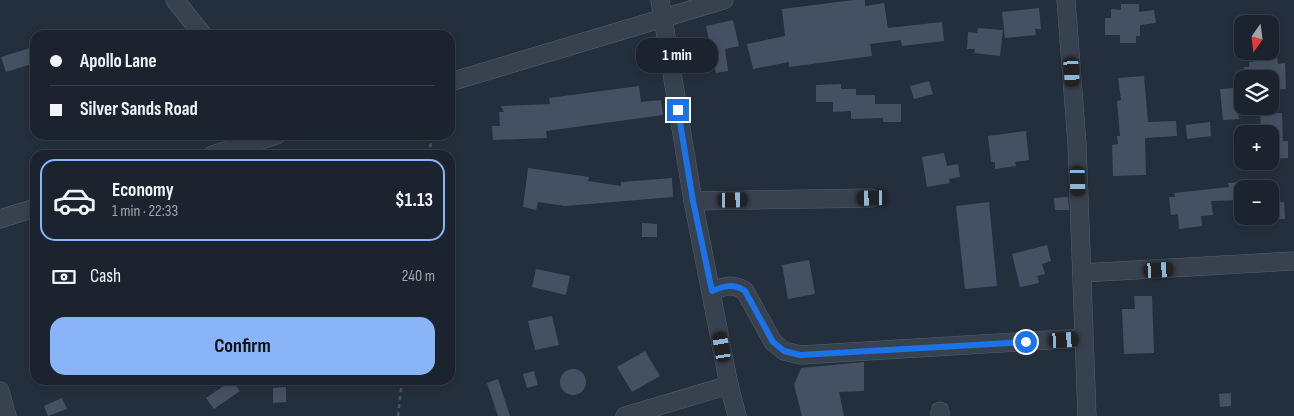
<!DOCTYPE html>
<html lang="en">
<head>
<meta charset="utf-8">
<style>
	body { margin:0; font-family:"Sofia Sans Condensed",sans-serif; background:#282f3a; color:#f1f3f6; height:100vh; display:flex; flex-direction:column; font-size:19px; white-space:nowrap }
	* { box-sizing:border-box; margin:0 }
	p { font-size:16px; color:#a0a4aa }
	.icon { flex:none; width:28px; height:28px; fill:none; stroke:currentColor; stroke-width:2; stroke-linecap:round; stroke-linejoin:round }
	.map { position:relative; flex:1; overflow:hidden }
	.side { position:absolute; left:30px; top:150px; width:425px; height:235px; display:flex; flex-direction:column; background:#1b232e; border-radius:15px; box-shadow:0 2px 8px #0003,0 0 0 1px #39404a }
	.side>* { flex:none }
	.top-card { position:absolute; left:30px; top:30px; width:425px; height:110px; border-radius:15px; box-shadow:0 2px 8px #0003,0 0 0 1px #39404a; display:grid; align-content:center; height:110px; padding:0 20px; background:#1b232e }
	.needle { width:32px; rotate:194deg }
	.tools { position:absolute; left:1234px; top:15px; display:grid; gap:10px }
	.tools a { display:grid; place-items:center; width:45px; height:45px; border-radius:10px; background:#1b232e; box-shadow:0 2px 8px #0003,0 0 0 1px #39404a; font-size:25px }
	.end { position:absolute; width:22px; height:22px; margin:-11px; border:6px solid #1a73e8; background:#fff; box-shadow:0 0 0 2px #fff }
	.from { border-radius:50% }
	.bubble { position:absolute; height:35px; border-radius:15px; background:#1b232e; box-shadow:0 2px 8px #0003,0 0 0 1px #39404a; font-size:16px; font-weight:700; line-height:35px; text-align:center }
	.car { position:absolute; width:15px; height:30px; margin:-15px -8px; border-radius:6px; box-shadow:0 0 4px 1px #0007; background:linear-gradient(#222 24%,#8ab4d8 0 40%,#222 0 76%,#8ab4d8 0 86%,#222 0) }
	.top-card b { display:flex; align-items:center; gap:18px; height:48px; font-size:19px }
	.top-card b+b { border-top:1px solid #39404a }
	.top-card i { width:12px; height:12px; background:#f1f3f6 }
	ul { padding:9px 0 0; list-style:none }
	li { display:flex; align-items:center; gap:15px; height:82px; margin:0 10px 8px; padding:0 10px; border:2px solid transparent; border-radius:15px }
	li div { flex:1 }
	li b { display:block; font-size:19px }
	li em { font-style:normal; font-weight:700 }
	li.selected { border-color:#8ab4f8 }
	li>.icon { width:45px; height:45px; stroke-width:1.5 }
	.pay { display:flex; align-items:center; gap:12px; height:55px; padding:0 20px; font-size:19px }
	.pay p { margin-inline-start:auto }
	.action { display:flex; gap:10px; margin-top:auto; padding:10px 20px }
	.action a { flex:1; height:58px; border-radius:15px; background:#8ab4f8; color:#111; font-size:20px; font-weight:700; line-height:58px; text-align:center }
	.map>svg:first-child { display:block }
	.building { fill:#455162 }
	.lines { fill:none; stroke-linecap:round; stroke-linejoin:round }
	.minor-casing { stroke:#565f6c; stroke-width:19 }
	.path { stroke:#44595c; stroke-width:2.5; stroke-dasharray:4 4; stroke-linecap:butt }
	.minor { stroke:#38414e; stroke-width:18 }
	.route { stroke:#1a73e8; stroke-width:6 }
</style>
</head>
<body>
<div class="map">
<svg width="1294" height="416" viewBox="0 0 1294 416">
	<rect width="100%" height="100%" fill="#242f3e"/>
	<g class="building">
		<path d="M854,0H865V6L884,3L888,28L942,22L944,41L902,46L901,40L870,44L872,56L789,67V62L753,69L747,44L785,36L782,9Z"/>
		<path d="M1121,4H1139V12L1154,10L1156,23L1140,25V36H1136V43H1120V35H1105V18H1111V9L1121,10Z"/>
		<path d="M1039,8L1041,29H1035L1036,35L1005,38L1002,12Z"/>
		<path d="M733,20L739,46L725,49L728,71L716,73L706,26Z"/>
		<path d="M978,28L1003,30L1000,56L974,53L975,49H967L968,32L977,33Z"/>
		<path d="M30,48L35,63L6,72L1,57Z"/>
		<path d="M1256,55H1277L1278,64L1285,63L1286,89L1270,90V79H1244V67H1249V62L1256,61Z"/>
		<path d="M1144,76L1148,122L1176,121L1177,136L1145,138L1146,175L1113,176L1112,145L1118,144L1117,136H1120L1117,101L1121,100L1118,78Z"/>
		<path d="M929,81L933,94L914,99L910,86Z"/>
		<path d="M841,84V89H856V95H875V104H901V122H883V118L851,119V111L833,112V102H816V85Z"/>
		<path d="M639,86L641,102L661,100L663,115L546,131L547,138L493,140L492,126H500L499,112H504L501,106L550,104L549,98Z"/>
		<path d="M1236,88L1239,119L1223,120L1220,89Z"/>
		<path d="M1282,113L1283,141H1288V158L1270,159V131L1261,132L1260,114Z"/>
		<path d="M1210,122L1211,136L1187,139L1186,125Z"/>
		<path d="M1026,131L1029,160L1015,162L1016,166L995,169V162H991L988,136Z"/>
		<path d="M944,153L947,166L958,164L960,177L949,179L950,183L927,187L922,157Z"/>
		<path d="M528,168L589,177L588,181L621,186V182L672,178L673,197L565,206L538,202L536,210L523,207Z"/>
		<path d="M1242,182V200L1211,201L1213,215L1201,216L1202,226L1179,229L1178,214L1171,215L1169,197H1175L1174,193L1229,187L1228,183Z"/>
		<path d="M1068,197L1069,210H1055L1054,198Z"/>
		<path d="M989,202L997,286L965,289L956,206Z"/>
		<path d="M1284,202L1285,219H1270V203Z"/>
		<path d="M642,223L657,224V237H642Z"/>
		<path d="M1047,245L1051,261L1042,264L1045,274L1037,276L1039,283L1020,287L1012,254Z"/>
		<path d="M809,260L815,294L788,299L782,265Z"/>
		<path d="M536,269L570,276L566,295L532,287Z"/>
		<path d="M1134,296H1152L1154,353L1124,354L1122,309H1135Z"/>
		<path d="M552,316L559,345L535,350L528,321Z"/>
		<path d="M645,351L660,376L632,392L617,367Z"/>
		<path d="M864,362V391L839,392L844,416H802L794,385L801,368Z"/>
		<circle cx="573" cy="382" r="13"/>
		<path d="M534,371L538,385L527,388L523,374Z"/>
		<path d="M498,379L510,416H498L487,383Z"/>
		<path d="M232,380L240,391L214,409L206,398Z"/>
		<path d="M286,387V402L273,403V388Z"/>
		<path d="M1231,393V406L1220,407L1219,394Z"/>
		<path d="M62,398L67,409L48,416L44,406Z"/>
	</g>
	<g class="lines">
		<g class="minor-casing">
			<g id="minor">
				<path d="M175,0L203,35"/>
				<path d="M660,0L693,201L729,385L737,416"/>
				<path d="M1066,0L1077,144L1087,416"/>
				<path d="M450,82L724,0"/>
				<path d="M212,155L277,135"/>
				<path d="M693,201L872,198"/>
				<path d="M0,219L35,208"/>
				<path d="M1082,273L1294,261"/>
				<path d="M712,291C724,286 733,283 745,291L773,342L784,351L801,355L1082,338"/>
				<path d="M0,391L7,416"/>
				<path d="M940,411V416"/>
				<path d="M625,416L729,385"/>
			</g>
		</g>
		<g class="path">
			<path d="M429,155L432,135"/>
			<path d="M398,416L402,380"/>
		</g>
		<use href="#minor" class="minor"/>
	</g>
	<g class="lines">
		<path class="route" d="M678,110L693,201L712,291C724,286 733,283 745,291L773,342L784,351L800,355L1026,342"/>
	</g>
</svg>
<div class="tools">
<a><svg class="needle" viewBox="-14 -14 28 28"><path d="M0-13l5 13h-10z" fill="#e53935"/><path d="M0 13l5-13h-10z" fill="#a0a4aa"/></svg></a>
<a><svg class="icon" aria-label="layers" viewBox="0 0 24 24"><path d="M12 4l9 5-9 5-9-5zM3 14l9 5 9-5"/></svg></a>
<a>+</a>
<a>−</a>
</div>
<i class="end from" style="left:1026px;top:342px"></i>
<i class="end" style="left:678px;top:110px"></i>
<div class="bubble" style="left:636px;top:38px;width:82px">1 min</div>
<i class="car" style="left:1072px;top:72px;rotate:176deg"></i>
<i class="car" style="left:1078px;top:181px;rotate:178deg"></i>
<i class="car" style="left:872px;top:198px;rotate:269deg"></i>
<i class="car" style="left:733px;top:200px;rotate:89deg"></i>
<i class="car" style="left:1159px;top:270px;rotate:87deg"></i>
<i class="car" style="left:1064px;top:340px;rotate:87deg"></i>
<i class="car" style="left:722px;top:347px;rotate:350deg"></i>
<div class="top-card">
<b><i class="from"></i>Apollo Lane</b>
<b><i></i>Silver Sands Road</b>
</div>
<section class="side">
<ul>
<li class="selected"><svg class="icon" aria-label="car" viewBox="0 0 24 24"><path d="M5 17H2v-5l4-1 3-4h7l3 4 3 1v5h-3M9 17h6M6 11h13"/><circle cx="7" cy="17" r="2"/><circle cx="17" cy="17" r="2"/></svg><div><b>Economy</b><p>1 min · 22:33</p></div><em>$1.13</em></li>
</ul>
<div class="pay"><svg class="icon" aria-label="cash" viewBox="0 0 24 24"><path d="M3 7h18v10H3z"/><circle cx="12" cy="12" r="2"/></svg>Cash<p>240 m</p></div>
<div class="action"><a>Confirm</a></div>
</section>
</div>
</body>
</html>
